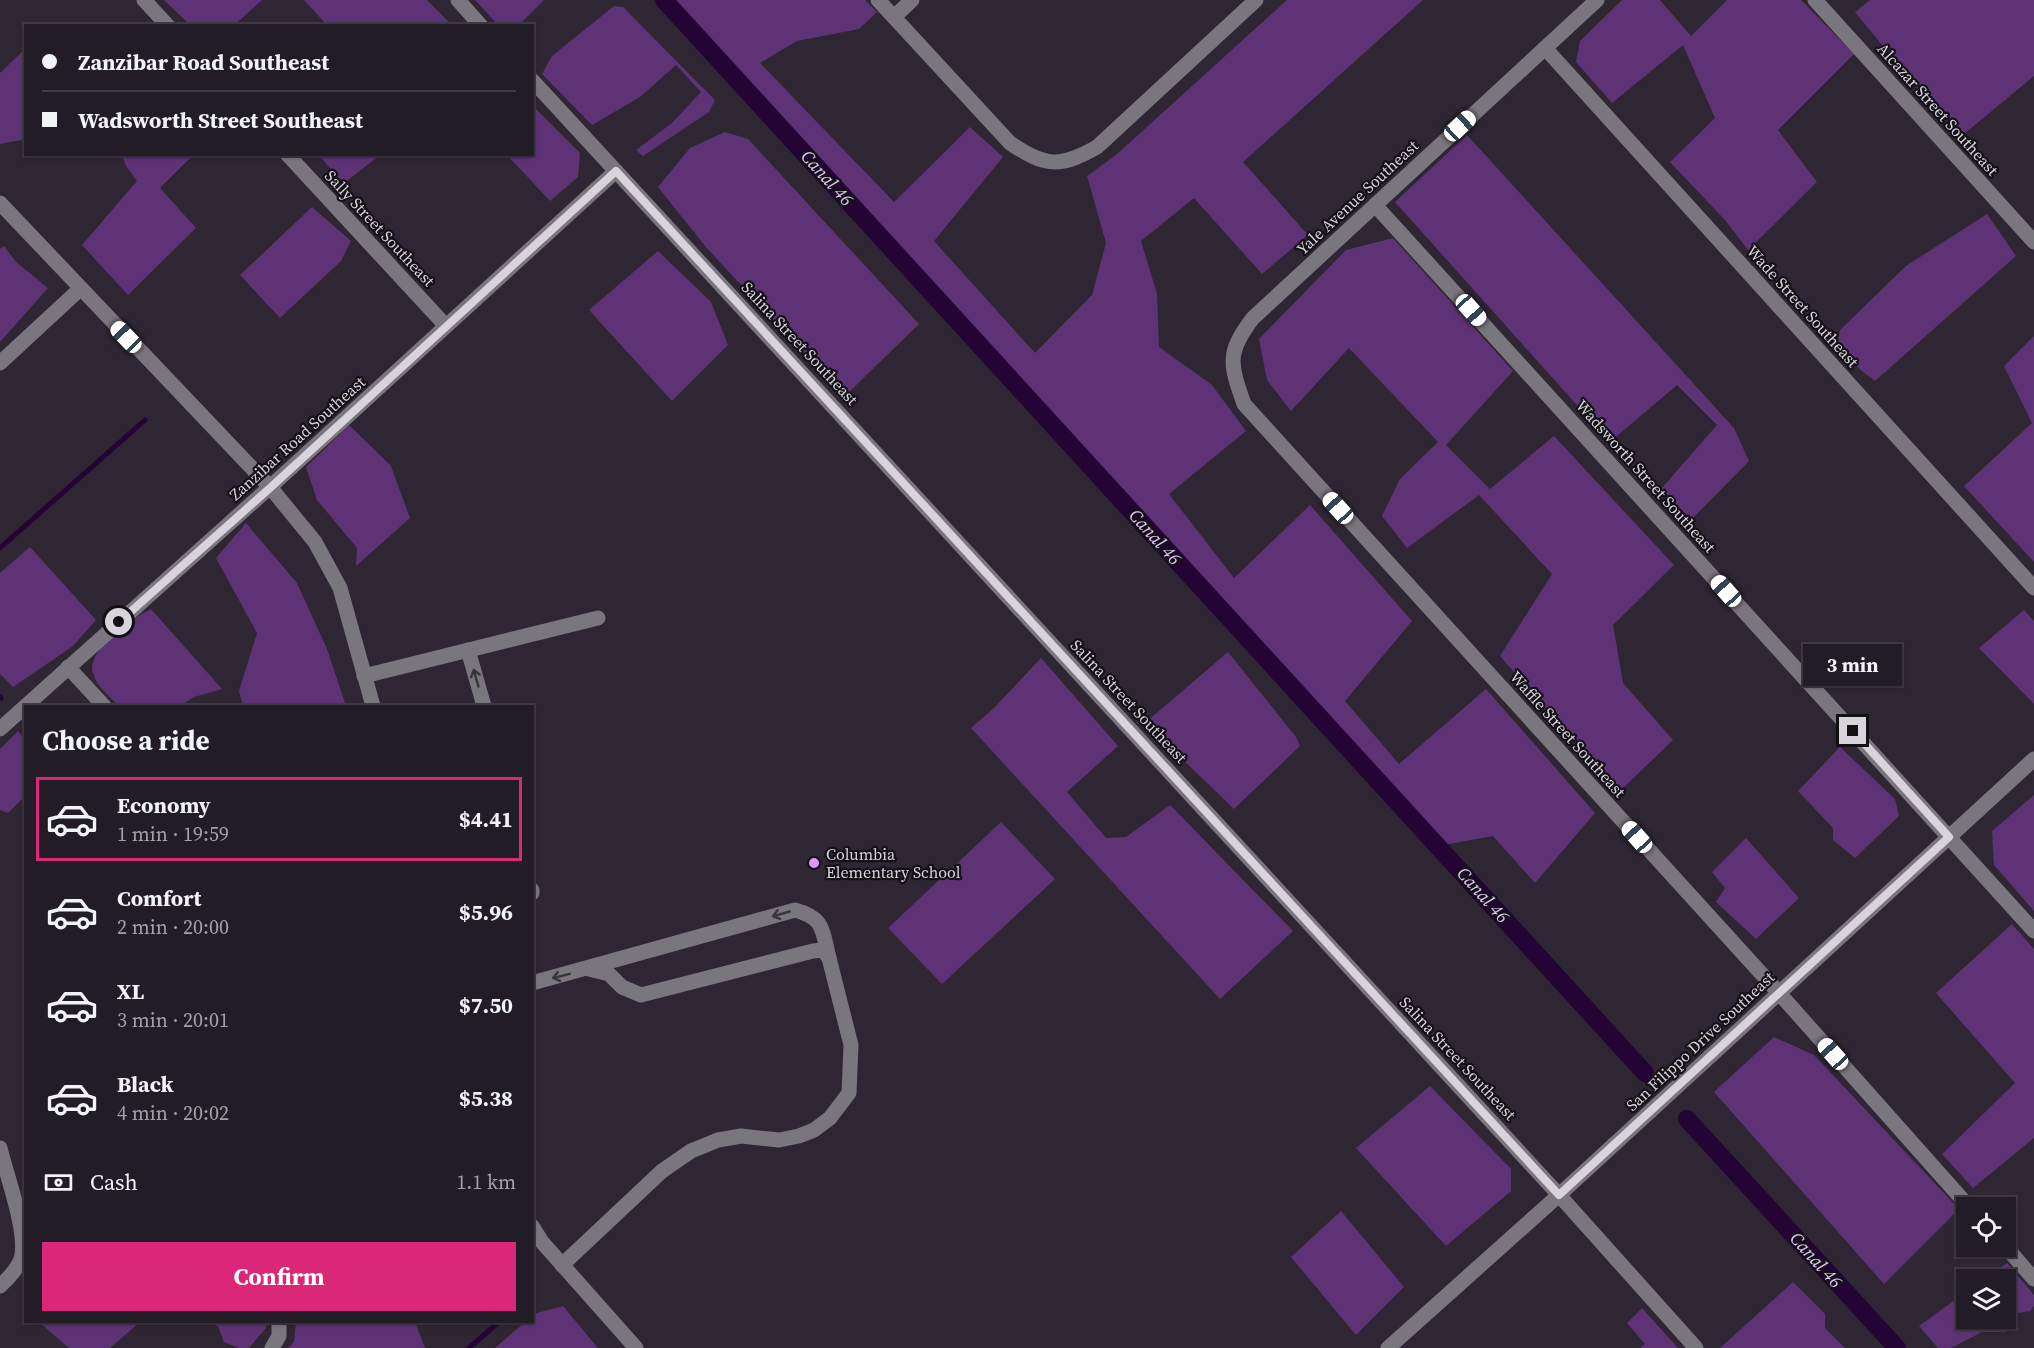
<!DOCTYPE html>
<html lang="en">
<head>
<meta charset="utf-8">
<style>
	body { margin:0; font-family:"Source Serif 4",serif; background:#2a252e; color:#f1f3f6; height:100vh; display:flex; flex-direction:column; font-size:22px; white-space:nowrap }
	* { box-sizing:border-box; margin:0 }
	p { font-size:20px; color:#a2a1a7 }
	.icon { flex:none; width:33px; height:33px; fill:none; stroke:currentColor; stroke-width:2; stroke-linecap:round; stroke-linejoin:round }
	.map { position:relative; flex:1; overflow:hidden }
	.side { position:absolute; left:24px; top:705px; width:510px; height:618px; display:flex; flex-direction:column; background:#221c26; border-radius:0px; box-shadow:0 2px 4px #0004,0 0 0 2px #3f3a43 }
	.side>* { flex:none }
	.banner { position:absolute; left:24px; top:24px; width:510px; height:132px; border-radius:0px; box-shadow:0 2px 4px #0004,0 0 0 2px #3f3a43; display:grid; align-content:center; height:132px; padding:0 18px; background:#221c26 }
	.fabs { position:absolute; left:1956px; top:1197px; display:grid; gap:12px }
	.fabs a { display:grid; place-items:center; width:60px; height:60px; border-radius:0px; background:#221c26; box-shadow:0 2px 4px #0004,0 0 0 2px #3f3a43; font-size:30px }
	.end { position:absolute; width:27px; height:27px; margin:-14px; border:8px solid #d9d4dc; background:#111; box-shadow:0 0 0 3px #111 }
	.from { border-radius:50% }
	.bubble { position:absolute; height:42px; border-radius:0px; background:#221c26; box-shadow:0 2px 4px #0004,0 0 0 2px #3f3a43; font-size:20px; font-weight:700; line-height:42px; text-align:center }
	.car { position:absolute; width:18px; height:36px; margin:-18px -9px; border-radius:8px; box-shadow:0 0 4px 2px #0007; background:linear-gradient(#fff 24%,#345 0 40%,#fff 0 76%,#345 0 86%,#fff 0) }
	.banner b { display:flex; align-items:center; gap:21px; height:57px; font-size:22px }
	.banner b+b { border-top:2px solid #3f3a43 }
	.banner i { width:15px; height:15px; background:#f1f3f6 }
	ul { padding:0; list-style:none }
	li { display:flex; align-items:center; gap:18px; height:84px; margin:0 12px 9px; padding:0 6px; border:3px solid transparent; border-radius:0px }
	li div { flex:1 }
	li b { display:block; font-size:22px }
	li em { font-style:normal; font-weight:700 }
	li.active { border-color:#db2777 }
	li>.icon { width:54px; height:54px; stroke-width:1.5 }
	h2 { padding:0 18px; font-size:27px; line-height:72px }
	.pay { display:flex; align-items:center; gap:15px; height:66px; padding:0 18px; font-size:22px }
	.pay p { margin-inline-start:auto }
	.button { display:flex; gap:12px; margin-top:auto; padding:12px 18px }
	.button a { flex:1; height:69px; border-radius:0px; background:#db2777; color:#fff; font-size:24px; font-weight:700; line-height:69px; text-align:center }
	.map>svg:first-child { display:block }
	.green { fill:#5e3375 }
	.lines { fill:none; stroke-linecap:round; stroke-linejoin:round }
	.stream { stroke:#240335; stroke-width:5 }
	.canal { stroke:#240335; stroke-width:18 }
	.minor { stroke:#7a767d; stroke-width:15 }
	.oneway { stroke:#38343b }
	.route { stroke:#d9d4dc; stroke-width:8 }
	.poi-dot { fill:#d69bfa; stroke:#141117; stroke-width:2 }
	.labels { text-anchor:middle; stroke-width:4.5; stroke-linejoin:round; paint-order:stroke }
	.street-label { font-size:16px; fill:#d9d4dc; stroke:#141117 }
	.poi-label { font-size:16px; fill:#d9d4dc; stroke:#141117; text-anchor:start }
	.water-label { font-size:18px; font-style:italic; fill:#e6c2fd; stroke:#141117 }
</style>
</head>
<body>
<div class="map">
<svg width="2034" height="1348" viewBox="0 0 2034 1348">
	<rect width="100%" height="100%" fill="#2e2633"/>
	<g class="green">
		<path d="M164,0H262L233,26L190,25Z"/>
		<path d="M304,0H427L452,25H327Z"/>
		<path d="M475,0H544L519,25L499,26Z"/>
		<path d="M672,0H865L877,12L859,29L797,41L760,63L894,202L970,127L1003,157L934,241L1035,353L1092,295L1106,243L1087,176L1116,155L1287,0H1423L1243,162L1308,235L1262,274L1194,198L1141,241L1157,294L1159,347L1212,385L1246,431L1169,494L1234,578L1310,505L1412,621L1345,701L1399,764L1486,689L1595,813L1535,883L1493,836L1443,845Z"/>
		<path d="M1622,0H1660L1691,36L1727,0H1801L1854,54L1778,130L1817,182L1748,250L1725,220L1670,162L1715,118L1683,45L1612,103L1576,62L1580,41Z"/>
		<path d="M1870,0H2034V76L1964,134L1924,96L1855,12Z"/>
		<path d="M614,6L623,7L715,100L709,112L643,156L636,150L672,123L701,92L676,65L640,97L592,125L542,74L552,56Z"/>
		<path d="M25,49V136L21,140L0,144V73Z"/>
		<path d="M533,106L580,153L578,177L550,201L507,155L532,154Z"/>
		<path d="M725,132L748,139L919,324L844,397L706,247L658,187L690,148Z"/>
		<path d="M1467,135L1734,428L1749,461L1691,520L1661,489L1717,425L1677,385L1610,442L1395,202Z"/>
		<path d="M122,155H193L160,188L196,228L128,295L82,245L137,181L126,166Z"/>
		<path d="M319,155H380L343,184Z"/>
		<path d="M312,207L351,241L341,261L280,318L240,275Z"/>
		<path d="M1987,214L2016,256L1875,381L1862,371L1837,347L1840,330L1906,266Z"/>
		<path d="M1393,238L1513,371L1446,445L1490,489L1554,436L1674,565L1613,625L1623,683L1673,740L1619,792L1500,656L1552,574L1479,495L1407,548L1382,516L1400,479L1438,442L1349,348L1291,411L1267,380L1259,339L1346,250Z"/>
		<path d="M4,246L16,262L48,288L0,342V249Z"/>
		<path d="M658,251L711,302L728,345L672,401L589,310Z"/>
		<path d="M2034,336V562L1964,486L2032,423L2004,366Z"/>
		<path d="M349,425L391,466L410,518L356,566L357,548L317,500L306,467Z"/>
		<path d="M246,523L297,583L327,649L346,706H243L239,691L257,633L216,558Z"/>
		<path d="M30,547L96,620L73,646L13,687L0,674V573Z"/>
		<path d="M151,609L222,689L194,697L179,706H119C110,697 96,686 93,673C86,650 133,618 151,609Z"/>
		<path d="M2024,610L2034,621V704L1979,648Z"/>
		<path d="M1228,652L1296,737L1300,746L1234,809L1145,723Z"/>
		<path d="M1041,658L1118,746L1067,792L1106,838L1126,837L1170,805L1293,931L1220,999L971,728L994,708Z"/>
		<path d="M18,731L25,740V796L8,813L0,810V749Z"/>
		<path d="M1840,747L1895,799L1899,816L1855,858L1833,840V828L1798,791Z"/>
		<path d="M2034,795V911L1994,865L1992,831Z"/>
		<path d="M1001,822L1055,879L942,984L888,928Z"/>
		<path d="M1746,838L1799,898L1756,939L1716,902L1725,888L1712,872Z"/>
		<path d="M2012,924L2034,949V1138L1973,1188L1942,1154L2015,1083L1936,993Z"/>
		<path d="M1774,1037L1814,1055L1959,1209L1884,1284L1714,1092Z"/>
		<path d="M1430,1086L1511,1169V1191L1446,1246L1356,1148Z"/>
		<path d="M1341,1211L1404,1287L1356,1335L1291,1257Z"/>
		<path d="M2007,1263L2034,1295V1306L2030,1311L2018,1313L2006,1332H1982L1951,1348H1938L1919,1326L1966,1292V1318H2006V1280L1985,1279Z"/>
		<path d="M1793,1282L1825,1314V1328L1845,1348H1720Z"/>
		<path d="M563,1306L598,1348H495L525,1322H532L533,1314Z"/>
		<path d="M1642,1308L1678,1348H1640L1645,1344L1627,1323Z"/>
		<path d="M39,1322H140L110,1348H69Z"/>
		<path d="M206,1322H266V1328L249,1348H239L224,1342L218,1326Z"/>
		<path d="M296,1322H415L425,1348H288L294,1342Z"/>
	</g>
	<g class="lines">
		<g class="stream">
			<path d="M0,548L145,420"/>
			<path d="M0,697L1,698"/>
			<path d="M469,1348L499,1322"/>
		</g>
		<g class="canal">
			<path d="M664,0L1645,1073"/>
			<path d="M1687,1119L1897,1348"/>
		</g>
		<g class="minor">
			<path d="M144,0L168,26"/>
			<path d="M458,0L481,26"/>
			<path d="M878,0L1010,143C1045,167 1060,168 1097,147L1256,0"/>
			<path d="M1597,0L1253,318C1226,353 1230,364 1244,404L1779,993L1970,1208"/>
			<path d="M1815,0L2034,242"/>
			<path d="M894,17L912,0"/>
			<path d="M1545,48L2034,588"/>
			<path d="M532,80L1559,1195L1696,1348"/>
			<path d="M287,154L446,326"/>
			<path d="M0,203L270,487L315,542L340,588L373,706"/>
			<path d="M1375,205L2034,931"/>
			<path d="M0,363L80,289"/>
			<path d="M468,650L484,706"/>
			<path d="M68,667L104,706"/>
			<path d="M364,676L598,618"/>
			<path d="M0,729L270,487L616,171"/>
			<path d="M532,890V893"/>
			<path d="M532,983L795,910C825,918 822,931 829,958"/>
			<path d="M0,1148C7,1177 26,1227 22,1255C20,1266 8,1279 0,1286"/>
			<path d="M532,1226L542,1242L636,1348"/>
			<path d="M2005,1246L2034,1279"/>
			<path d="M562,1265L662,1171L691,1151L718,1140L741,1136L779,1140L799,1136L814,1130L830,1118L849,1093L851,1045L829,958L823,950L813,951L641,995L622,987L609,974L589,969"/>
			<path d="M272,1348L279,1336V1322"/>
			<path d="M1388,1348L1559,1195L2034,759"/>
		</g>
	</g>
	<defs><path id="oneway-shaft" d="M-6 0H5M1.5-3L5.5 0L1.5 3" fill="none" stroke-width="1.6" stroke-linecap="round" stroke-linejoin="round" transform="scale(1.5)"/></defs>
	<g class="oneway">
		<use href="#oneway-shaft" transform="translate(476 678) rotate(-106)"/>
		<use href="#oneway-shaft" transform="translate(781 914) rotate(164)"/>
		<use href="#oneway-shaft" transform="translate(561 976) rotate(166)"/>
	</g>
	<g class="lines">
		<path class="route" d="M119,622L270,488L616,171L1559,1195L1949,837L1853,731"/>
	</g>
	<circle class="poi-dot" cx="814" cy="863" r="6"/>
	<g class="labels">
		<g class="street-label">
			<text transform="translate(1938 109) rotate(48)" y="6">Alcazar Street Southeast</text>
			<text transform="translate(1357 197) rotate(-43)" y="6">Yale Avenue Southeast</text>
			<text transform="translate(380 228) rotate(47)" y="6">Sally Street Southeast</text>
			<text transform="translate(1803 306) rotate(48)" y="6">Wade Street Southeast</text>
			<text transform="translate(800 343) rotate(47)" y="6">Salina Street Southeast</text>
			<text transform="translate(297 438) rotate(-42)" y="6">Zanzibar Road Southeast</text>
			<text transform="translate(1646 476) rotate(48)" y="6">Wadsworth Street Southeast</text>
			<text transform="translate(1129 701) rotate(47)" y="6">Salina Street Southeast</text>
			<text transform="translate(1568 734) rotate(48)" y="6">Waffle Street Southeast</text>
			<text transform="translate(1700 1041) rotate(-43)" y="6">San Filippo Drive Southeast</text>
			<text transform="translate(1458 1058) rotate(47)" y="6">Salina Street Southeast</text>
		</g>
		<g class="poi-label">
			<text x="826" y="860">Columbia<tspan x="826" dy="18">Elementary School</tspan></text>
		</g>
		<g class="water-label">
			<text transform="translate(827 178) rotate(48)" y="6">Canal 46</text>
			<text transform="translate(1155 537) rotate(48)" y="6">Canal 46</text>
			<text transform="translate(1483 895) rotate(48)" y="6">Canal 46</text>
			<text transform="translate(1816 1260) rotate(48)" y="6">Canal 46</text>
		</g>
	</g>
</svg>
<div class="fabs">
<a><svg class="icon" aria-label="locate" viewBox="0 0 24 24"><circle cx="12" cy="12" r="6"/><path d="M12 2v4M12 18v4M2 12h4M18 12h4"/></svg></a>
<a><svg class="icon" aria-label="layers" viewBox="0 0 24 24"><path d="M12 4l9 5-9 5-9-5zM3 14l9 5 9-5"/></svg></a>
</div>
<i class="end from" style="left:119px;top:622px"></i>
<i class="end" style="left:1853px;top:731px"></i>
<div class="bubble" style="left:1803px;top:644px;width:99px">3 min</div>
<i class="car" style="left:1460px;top:126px;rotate:47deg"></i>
<i class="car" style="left:1471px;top:310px;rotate:138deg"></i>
<i class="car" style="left:126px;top:337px;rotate:316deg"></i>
<i class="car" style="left:1338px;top:508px;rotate:318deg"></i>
<i class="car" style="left:1726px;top:591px;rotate:318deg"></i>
<i class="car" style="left:1637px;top:837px;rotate:318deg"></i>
<i class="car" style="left:1833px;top:1054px;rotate:318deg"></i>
<div class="banner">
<b><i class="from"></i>Zanzibar Road Southeast</b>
<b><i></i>Wadsworth Street Southeast</b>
</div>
<section class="side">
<h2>Choose a ride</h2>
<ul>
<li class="active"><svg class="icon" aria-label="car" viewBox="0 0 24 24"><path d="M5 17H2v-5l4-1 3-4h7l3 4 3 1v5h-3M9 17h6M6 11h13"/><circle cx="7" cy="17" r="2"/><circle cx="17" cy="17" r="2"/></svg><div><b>Economy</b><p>1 min · 19:59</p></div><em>$4.41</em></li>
<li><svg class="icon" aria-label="car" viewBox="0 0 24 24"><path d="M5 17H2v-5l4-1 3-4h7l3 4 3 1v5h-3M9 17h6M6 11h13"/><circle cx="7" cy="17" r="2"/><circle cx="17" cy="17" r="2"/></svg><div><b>Comfort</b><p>2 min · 20:00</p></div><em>$5.96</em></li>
<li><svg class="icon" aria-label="car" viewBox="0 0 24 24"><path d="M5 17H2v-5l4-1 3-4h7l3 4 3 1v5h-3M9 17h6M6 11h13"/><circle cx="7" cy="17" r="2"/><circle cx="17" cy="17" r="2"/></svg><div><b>XL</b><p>3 min · 20:01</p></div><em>$7.50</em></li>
<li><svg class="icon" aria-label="car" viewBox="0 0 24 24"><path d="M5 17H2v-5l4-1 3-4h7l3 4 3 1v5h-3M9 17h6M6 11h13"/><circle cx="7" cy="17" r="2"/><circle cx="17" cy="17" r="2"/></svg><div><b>Black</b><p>4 min · 20:02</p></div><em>$5.38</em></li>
</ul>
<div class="pay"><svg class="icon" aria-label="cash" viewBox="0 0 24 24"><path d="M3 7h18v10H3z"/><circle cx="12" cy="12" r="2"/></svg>Cash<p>1.1 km</p></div>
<div class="button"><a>Confirm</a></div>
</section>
</div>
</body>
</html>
